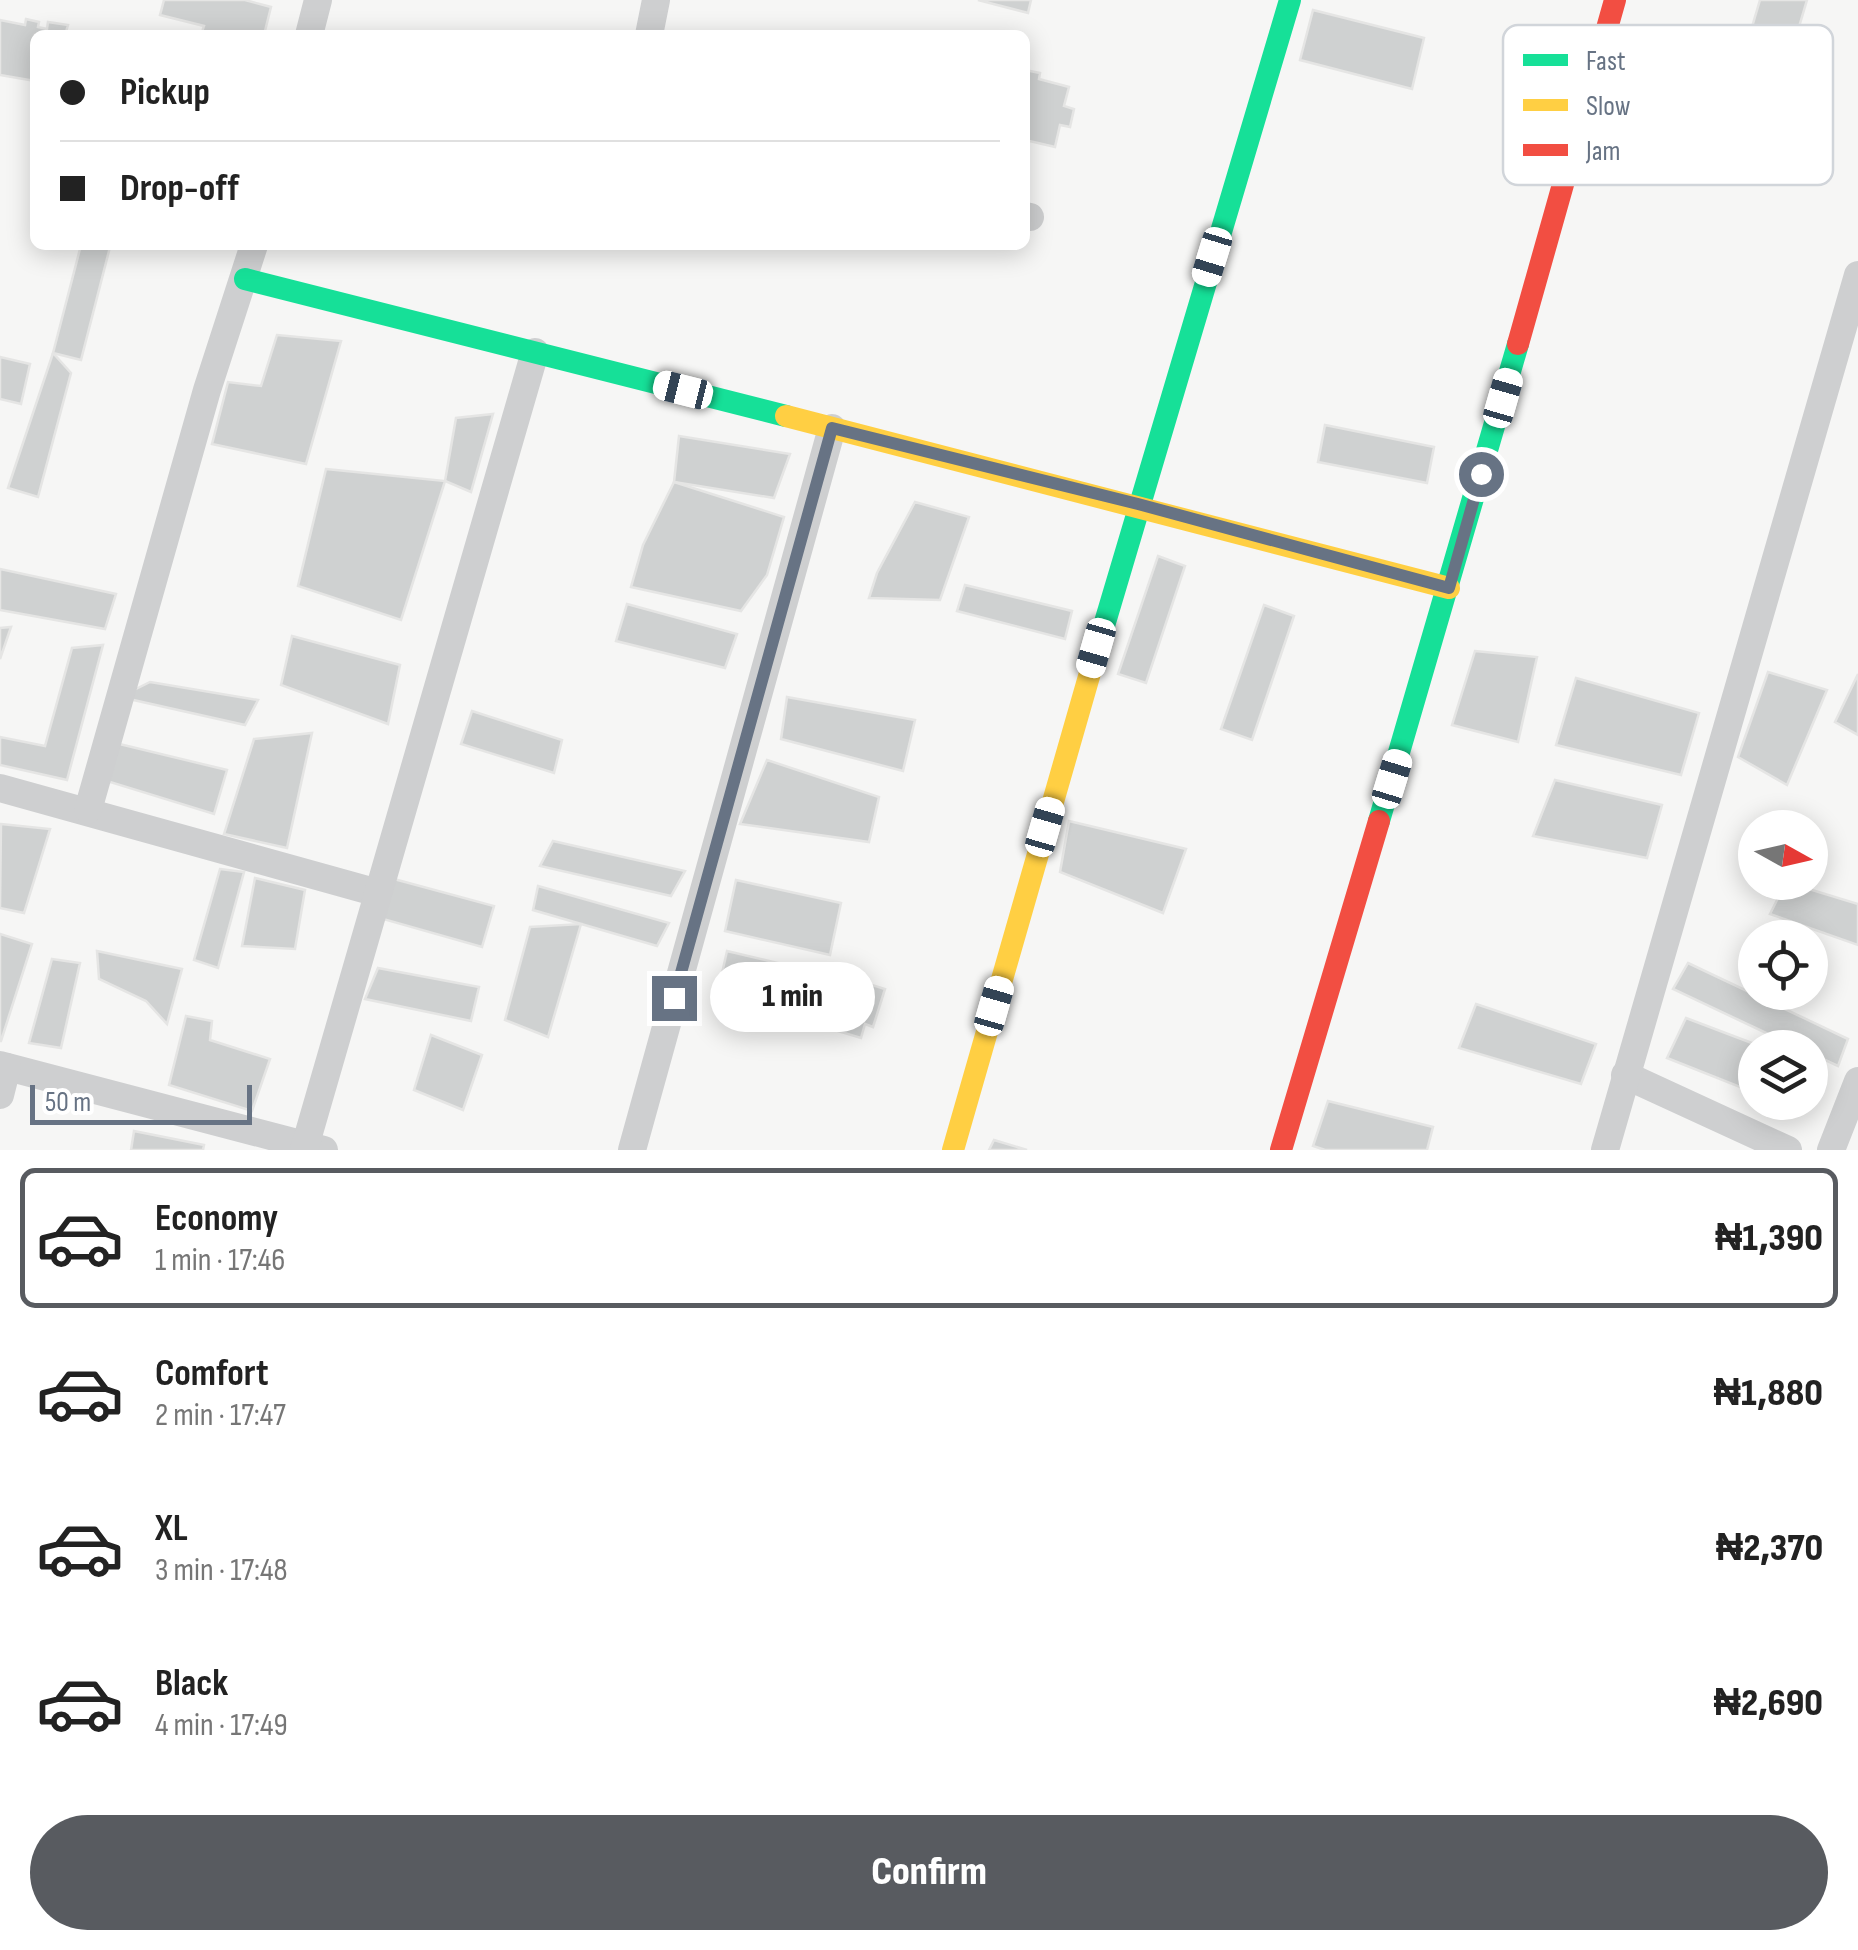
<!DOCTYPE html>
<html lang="en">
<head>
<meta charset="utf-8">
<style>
	body { margin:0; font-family:"Sofia Sans Condensed",sans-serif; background:#f6f6f6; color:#222; height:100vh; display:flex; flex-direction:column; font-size:38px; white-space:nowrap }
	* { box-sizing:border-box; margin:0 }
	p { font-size:32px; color:#767676 }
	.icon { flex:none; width:55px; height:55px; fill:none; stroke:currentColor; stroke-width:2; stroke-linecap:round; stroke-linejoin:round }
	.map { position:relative; height:1150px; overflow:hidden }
	.panel { display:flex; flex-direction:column; background:#fff; flex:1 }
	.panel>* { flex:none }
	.guide { position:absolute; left:30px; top:30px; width:1000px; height:220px; border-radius:15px; box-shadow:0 5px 25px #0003; display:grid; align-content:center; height:220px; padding:0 30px; background:#fff }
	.needle { width:65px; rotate:98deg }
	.buttons { position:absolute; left:1738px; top:810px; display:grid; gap:20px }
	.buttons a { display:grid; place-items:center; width:90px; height:90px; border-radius:50%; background:#fff; box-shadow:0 5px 25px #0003; font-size:50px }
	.scale { position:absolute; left:30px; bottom:25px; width:222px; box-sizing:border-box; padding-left:10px; border:5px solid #677384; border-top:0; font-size:28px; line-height:35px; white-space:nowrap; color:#677384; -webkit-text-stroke:8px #fff; paint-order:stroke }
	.end { position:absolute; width:45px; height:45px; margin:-22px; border:12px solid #677384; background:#fff; box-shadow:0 0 0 5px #fff }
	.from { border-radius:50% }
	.bubble { position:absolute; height:70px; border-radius:35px; background:#fff; box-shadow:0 5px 25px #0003; font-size:32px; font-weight:800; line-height:70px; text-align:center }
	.car { position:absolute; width:30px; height:60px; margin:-30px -15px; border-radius:12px; box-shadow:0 0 8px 2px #0007; background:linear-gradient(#fff 24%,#345 0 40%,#fff 0 76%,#345 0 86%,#fff 0) }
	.guide b { display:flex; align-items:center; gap:35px; height:95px; font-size:38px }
	.guide b+b { border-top:2px solid #e0e0e0 }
	.guide i { width:25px; height:25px; background:#222 }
	ul { padding:18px 0 0; list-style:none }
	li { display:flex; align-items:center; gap:30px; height:140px; margin:0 20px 15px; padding:0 10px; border:5px solid transparent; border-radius:15px }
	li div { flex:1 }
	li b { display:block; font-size:38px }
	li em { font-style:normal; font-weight:800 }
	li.current { border-color:#585b60 }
	li>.icon { width:90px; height:90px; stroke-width:1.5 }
	.action { display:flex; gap:20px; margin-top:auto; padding:20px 30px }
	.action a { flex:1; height:115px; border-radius:60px; background:#585b60; color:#fff; font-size:40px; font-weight:800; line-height:115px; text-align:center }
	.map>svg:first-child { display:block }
	.building { fill:#cfd1d1; stroke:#e5e5e4; stroke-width:2.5 }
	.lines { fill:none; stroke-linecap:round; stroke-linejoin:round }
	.street { stroke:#cecfd0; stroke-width:28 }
	.fast { stroke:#16e098; stroke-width:22 }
	.slow { stroke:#ffcf43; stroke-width:22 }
	.jam { stroke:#f24e42; stroke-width:22 }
	.route { stroke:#677384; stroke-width:12 }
	.key { fill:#fff; stroke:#d1d5da; stroke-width:2.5 }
	.key-label { font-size:28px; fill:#677384 }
</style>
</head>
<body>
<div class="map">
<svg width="1858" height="1150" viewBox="0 0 1858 1150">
	<rect width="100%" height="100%" fill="#f6f6f5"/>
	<g class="building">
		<path d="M164,0H245L271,7L264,35H201L204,26L160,15Z"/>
		<path d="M978,0H1031L1028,13Z"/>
		<path d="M1760,0H1807L1774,111L1731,98Z"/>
		<path d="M1313,10L1424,38L1412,89L1300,60Z"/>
		<path d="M26,19L39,22L38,27L47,29L48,22L68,25L66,32L81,35H35V81L0,75V20L25,25Z"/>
		<path d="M1025,70L1040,73L1039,79L1069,87L1064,106L1074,109L1070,127L1060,125L1055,147L1025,140Z"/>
		<path d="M81,245L110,247L81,360L53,353Z"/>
		<path d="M277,335L341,341L306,464L212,444L228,382L261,386Z"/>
		<path d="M53,353L71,373L38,497L8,488Z"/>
		<path d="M0,357L30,364L21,404L0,399Z"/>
		<path d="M493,414L471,492L445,481L456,418Z"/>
		<path d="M1325,425L1434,447L1427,483L1318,462Z"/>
		<path d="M679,436L790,454L774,498L674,482Z"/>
		<path d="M326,469L445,481L401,620L298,586Z"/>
		<path d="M674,482L784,517L767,575L741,611L631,587L643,545Z"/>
		<path d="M915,502L969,517L940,600L869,598L877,573Z"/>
		<path d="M1158,556L1185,566L1146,683L1118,674Z"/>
		<path d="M0,569L116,594L105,629L0,610Z"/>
		<path d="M965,585L1072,611L1065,639L957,611Z"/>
		<path d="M627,604L737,634L725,668L616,641Z"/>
		<path d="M1264,605L1294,616L1252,740L1221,729Z"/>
		<path d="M11,627L0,659V628Z"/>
		<path d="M292,636L400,665L388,724L281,685Z"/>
		<path d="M103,645L67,780L0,765V737L45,746L72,648Z"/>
		<path d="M1475,651L1537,657L1518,742L1452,725Z"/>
		<path d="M1768,672L1827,690L1787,785L1738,757Z"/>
		<path d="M1858,674V735L1835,722Z"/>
		<path d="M1576,678L1699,713L1681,775L1556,745Z"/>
		<path d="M150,682L258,700L245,725L120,697Z"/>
		<path d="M787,697L915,720L903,771L781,739Z"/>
		<path d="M472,711L562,740L554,773L461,744Z"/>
		<path d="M312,733L287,848L224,834L254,739Z"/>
		<path d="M107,741L227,770L214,814L97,778Z"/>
		<path d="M767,760L879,797L869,842L740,824Z"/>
		<path d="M1555,780L1662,805L1647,858L1533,836Z"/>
		<path d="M1069,821L1186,849L1163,913L1060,872Z"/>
		<path d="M1,824L50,829L24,913L0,908Z"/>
		<path d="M553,841L685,871L671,896L540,866Z"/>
		<path d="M220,869L244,872L218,968L194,960Z"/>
		<path d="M255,878L305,890L295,949L242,946Z"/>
		<path d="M394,879L494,906L482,947L383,919Z"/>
		<path d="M736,880L841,903L830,955L725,931Z"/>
		<path d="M1786,882L1858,904V945L1770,914Z"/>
		<path d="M538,886L669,923L657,946L533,910Z"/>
		<path d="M581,924L548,1037L505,1020L530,927Z"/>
		<path d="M0,934L32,944L1,1041H0Z"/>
		<path d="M97,951L182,969L167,1024L146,1001L99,979Z"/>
		<path d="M727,951L807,970L795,1020L716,1000Z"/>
		<path d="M52,959L80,963L61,1048L29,1043Z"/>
		<path d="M1688,963L1848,1039L1838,1066L1810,1053V1048H1798L1673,989Z"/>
		<path d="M378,968L479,987L471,1021L365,999Z"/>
		<path d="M837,974L885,989L873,1027L865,1024L861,1038L821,1026Z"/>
		<path d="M1476,1004L1596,1044L1581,1084L1459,1048Z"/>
		<path d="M186,1016L212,1021L210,1040L270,1059L252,1111L169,1085Z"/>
		<path d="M1686,1018L1765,1048H1755V1093L1667,1058Z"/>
		<path d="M431,1035L482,1055L463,1110L414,1090Z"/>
		<path d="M1328,1101L1433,1127L1427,1150H1325L1313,1146Z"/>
		<path d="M134,1131L204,1145L203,1150H131Z"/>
		<path d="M994,1140L1027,1150H989Z"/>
	</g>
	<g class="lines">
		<g class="street">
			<path d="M309,35L318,0"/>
			<path d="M649,35L656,0"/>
			<path d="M1025,216L1030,217"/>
			<path d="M0,788L378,893"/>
			<path d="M88,810L207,390L254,245"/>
			<path d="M0,1065L324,1150"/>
			<path d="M1625,1075L1788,1150"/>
			<path d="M0,1095L7,1067"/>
			<path d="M304,1150L535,352"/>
			<path d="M632,1150L832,428"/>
			<path d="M1605,1150L1858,275"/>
			<path d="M1831,1150L1858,1081"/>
		</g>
		<g class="fast">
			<path d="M245,279L786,416"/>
			<path d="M1092,666L1290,0"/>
			<path d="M1379,821L1518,344"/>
		</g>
		<g class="slow">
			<path d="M786,416L1449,588"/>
			<path d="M953,1150L1092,666"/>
		</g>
		<g class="jam">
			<path d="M1518,344L1615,0"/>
			<path d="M1281,1150L1379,821"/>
		</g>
	</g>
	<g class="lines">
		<path class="route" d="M674,998L832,428L1138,504L1449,588L1481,474"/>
	</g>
	<rect x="1503" y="25" width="330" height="160" rx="15" class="key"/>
	<rect x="1523" y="54" width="45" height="12" fill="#16e098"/>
	<rect x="1523" y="99" width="45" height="12" fill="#ffcf43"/>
	<rect x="1523" y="144" width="45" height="12" fill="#f24e42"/>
	<g class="key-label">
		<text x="1586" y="70">Fast</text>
		<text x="1586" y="115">Slow</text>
		<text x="1586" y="160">Jam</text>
	</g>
</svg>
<div class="buttons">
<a><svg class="needle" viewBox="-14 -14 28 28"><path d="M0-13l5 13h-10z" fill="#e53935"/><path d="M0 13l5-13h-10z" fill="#767676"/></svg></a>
<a><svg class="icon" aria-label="locate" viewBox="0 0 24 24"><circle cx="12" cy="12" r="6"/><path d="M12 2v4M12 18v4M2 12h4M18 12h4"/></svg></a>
<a><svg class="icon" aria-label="layers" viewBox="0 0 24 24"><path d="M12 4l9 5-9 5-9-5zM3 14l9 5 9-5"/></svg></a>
</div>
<div class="scale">50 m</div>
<i class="end from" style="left:1481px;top:474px"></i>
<i class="end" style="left:674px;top:998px"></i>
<div class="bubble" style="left:710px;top:962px;width:165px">1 min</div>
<i class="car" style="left:1212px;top:257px;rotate:197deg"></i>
<i class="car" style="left:683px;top:390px;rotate:284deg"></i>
<i class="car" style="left:1503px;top:398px;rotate:16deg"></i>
<i class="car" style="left:1096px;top:648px;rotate:196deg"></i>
<i class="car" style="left:1392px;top:779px;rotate:17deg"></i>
<i class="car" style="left:1045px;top:827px;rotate:16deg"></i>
<i class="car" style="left:994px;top:1006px;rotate:16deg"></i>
<div class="guide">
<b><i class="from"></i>Pickup</b>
<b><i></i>Drop-off</b>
</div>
</div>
<section class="panel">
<ul>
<li class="current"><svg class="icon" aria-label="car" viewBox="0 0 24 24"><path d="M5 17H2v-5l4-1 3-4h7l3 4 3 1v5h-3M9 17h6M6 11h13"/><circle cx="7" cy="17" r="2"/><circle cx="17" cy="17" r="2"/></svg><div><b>Economy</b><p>1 min · 17:46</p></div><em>₦1,390</em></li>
<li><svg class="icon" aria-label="car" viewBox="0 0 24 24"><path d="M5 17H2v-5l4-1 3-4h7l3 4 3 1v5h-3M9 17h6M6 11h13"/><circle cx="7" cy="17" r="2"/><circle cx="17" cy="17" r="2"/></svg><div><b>Comfort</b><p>2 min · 17:47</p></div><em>₦1,880</em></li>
<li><svg class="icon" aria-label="car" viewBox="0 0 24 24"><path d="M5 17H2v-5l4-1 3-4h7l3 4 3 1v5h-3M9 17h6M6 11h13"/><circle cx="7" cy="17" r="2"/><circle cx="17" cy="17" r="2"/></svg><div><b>XL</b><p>3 min · 17:48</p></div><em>₦2,370</em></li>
<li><svg class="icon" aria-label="car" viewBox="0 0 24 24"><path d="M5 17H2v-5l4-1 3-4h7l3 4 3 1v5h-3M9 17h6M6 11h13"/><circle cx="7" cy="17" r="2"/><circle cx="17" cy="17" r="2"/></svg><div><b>Black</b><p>4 min · 17:49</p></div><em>₦2,690</em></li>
</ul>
<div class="action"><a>Confirm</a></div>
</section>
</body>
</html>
